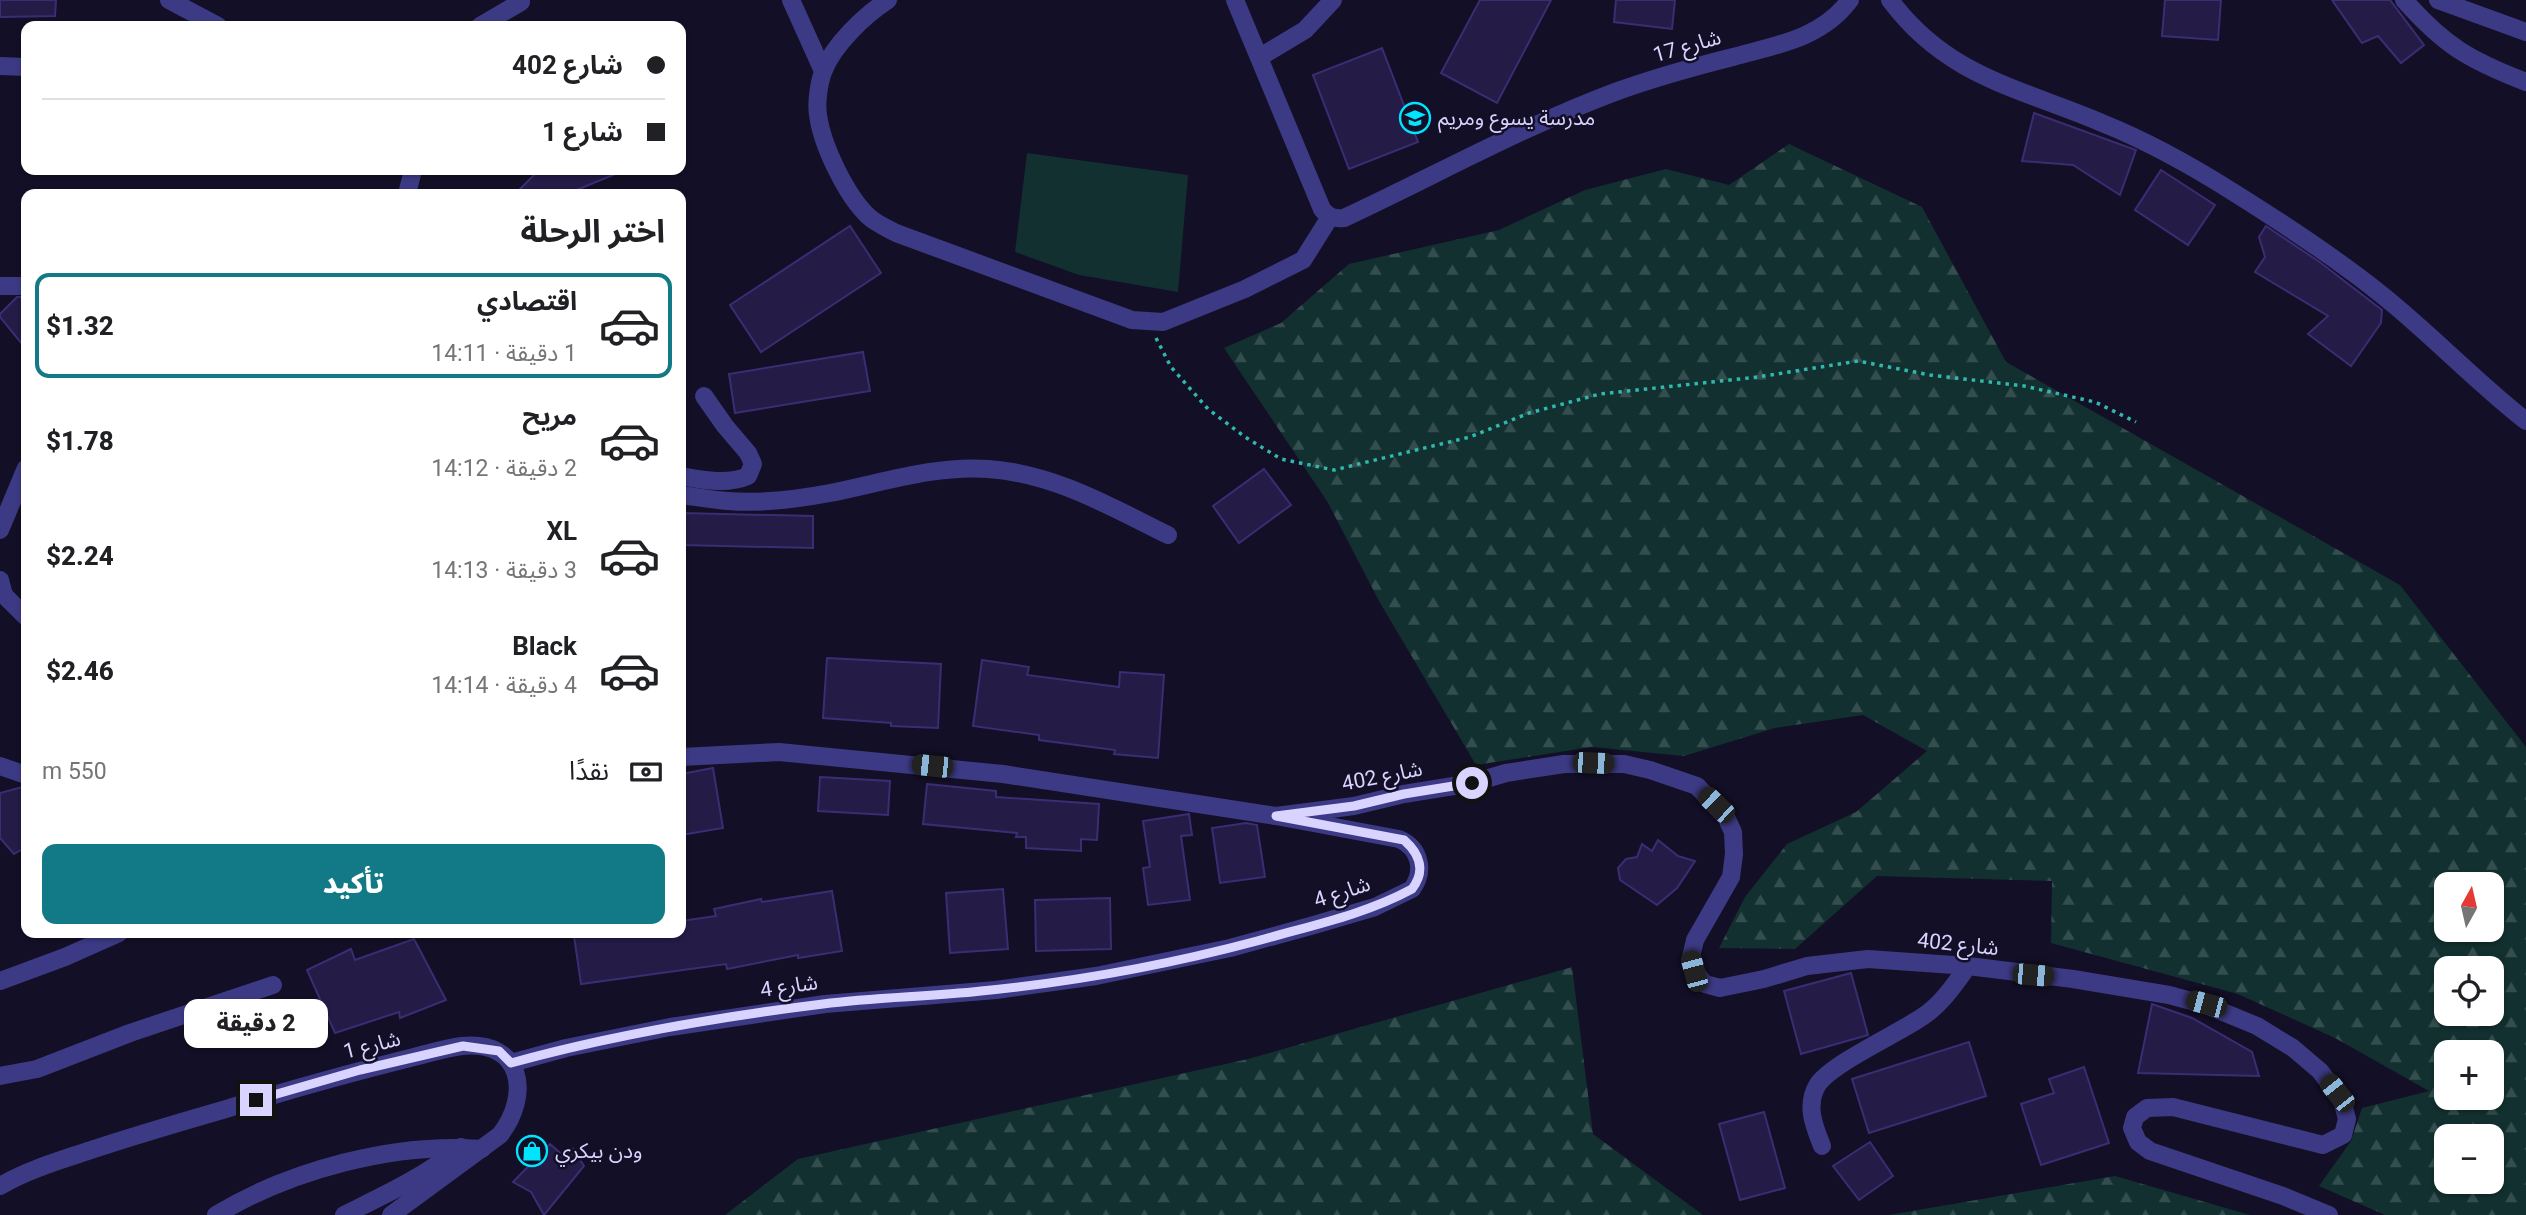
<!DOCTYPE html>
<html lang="ar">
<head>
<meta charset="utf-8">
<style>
	body { margin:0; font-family:Roboto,"Noto Sans Arabic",sans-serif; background:#f6f6f6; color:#202124; direction:rtl; height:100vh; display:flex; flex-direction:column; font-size:26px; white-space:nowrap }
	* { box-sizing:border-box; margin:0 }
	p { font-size:23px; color:#757577 }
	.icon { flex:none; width:38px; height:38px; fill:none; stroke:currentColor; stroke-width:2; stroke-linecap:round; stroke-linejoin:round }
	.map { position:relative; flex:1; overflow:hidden; direction:ltr }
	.details { position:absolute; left:21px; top:189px; width:665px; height:749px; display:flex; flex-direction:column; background:#fff; border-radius:14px; box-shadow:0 2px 5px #0004; direction:rtl }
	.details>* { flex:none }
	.hud { position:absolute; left:21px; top:21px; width:665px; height:154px; border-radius:14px; box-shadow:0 2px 5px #0004; direction:rtl; display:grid; align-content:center; height:154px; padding:0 21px; background:#fff }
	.needle { width:46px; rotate:8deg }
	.tools { position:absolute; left:2434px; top:872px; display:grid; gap:14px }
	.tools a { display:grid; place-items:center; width:70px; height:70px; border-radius:14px; background:#fff; box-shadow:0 2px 5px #0004; font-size:35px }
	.end { position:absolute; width:32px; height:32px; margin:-16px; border:9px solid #d9d4ff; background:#111; box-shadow:0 0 0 4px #111 }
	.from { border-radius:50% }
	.bubble { position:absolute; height:49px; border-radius:14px; background:#fff; box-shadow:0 2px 5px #0004; font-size:23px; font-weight:800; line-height:49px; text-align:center; direction:rtl }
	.car { position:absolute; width:21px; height:42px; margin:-21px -10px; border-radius:9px; box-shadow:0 0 5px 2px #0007; background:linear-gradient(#222 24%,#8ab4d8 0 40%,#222 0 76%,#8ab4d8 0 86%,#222 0) }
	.hud b { display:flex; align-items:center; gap:24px; height:66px; font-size:26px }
	.hud b+b { border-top:2px solid #e0e0e0 }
	.hud i { width:18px; height:18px; background:#202124 }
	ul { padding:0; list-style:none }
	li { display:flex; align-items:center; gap:21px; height:105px; margin:0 14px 10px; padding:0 7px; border:4px solid transparent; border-radius:14px }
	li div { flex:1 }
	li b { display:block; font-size:26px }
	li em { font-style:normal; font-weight:800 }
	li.selected { border-color:#127987 }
	li>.icon { width:63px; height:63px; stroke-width:1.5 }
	h2 { padding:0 21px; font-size:32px; line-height:84px }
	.pay { display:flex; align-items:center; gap:18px; height:77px; padding:0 21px; font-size:26px }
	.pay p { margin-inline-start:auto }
	.button { display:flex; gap:14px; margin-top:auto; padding:14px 21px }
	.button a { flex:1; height:80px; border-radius:14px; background:#127987; color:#fff; font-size:28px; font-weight:800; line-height:80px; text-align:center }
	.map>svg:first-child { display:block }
	.grass { fill:#12302f }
	.forest { fill:url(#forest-firs); fill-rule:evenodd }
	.building { fill:#241b47; stroke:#3b2d73; stroke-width:2 }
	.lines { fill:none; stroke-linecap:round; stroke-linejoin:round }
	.path { stroke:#2fb8b0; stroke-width:3.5; stroke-dasharray:3.5 5; stroke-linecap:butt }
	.minor { stroke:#3d3a85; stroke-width:18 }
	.route { stroke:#d9d4ff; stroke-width:9 }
	.labels { text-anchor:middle; stroke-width:5; stroke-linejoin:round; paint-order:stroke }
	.street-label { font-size:21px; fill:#d9d4ff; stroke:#130f26 }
	.poi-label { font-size:21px; fill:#d9d4ff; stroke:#130f26; text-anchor:start }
</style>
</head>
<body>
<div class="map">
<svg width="2526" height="1215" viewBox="0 0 2526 1215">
	<defs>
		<pattern id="forest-firs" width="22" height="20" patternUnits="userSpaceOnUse" patternTransform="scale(1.75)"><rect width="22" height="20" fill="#12302f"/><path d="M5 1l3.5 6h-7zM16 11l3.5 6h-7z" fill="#344d4e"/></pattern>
	</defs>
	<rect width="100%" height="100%" fill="#130f26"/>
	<path class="grass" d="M1027,153L1188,175L1178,292L1079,275L1015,252Z"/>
	<g class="forest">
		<path d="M1789,144L1922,207L2006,362L2400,585L2526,747V1215H2385L2319,1186L2351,1141L2362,1108L2429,1091L2335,1038L2238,994L2051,943L2052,881L1877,876L1795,949L1719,948L1745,897L1787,844L1856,812L1927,751L1863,715L1775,728L1684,756L1592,747L1476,765L1379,601L1327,501L1224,348L1281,323L1349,264L1499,230L1585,190L1666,169L1729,185ZM2446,884H2492V929H2446ZM2446,968H2492V1013H2446ZM2446,1052H2492V1097H2446ZM2446,1136H2492V1181H2446Z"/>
		<path d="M1572,967L1593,1134L1703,1215H725L798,1159L1248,1059Z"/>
		<path d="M2115,1176L2250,1215H1889Z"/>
	</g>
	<g class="building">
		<path d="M0,0H56L55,16L0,17Z"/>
		<path d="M1480,0H1551L1497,103L1441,73Z"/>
		<path d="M1616,0H1675L1672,29L1614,22Z"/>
		<path d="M2165,0H2221L2218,40L2162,36Z"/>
		<path d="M2332,0H2390L2424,45L2401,63L2378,36L2362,43Z"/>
		<path d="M1382,48L1418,142L1349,169L1313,75Z"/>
		<path d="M2034,113L2136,150L2120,195L2073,165L2022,161Z"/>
		<path d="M539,170H625L567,194H515Z"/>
		<path d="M2161,170L2215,205L2188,245L2135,210Z"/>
		<path d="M850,226L881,273L761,352L730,305Z"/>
		<path d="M2266,226L2321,263L2382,310L2381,323L2351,366L2308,334L2328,316L2255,272L2265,257L2259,237Z"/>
		<path d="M17,297H26V349L0,317V314Z"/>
		<path d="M863,352L870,391L735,413L729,374Z"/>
		<path d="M1264,469L1291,505L1239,543L1213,506Z"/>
		<path d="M681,513L813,516V548L681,545Z"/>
		<path d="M827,658L941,664L938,728L891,726V723L823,718Z"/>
		<path d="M982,660L1029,667L1027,675L1119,687L1120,672L1164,675L1158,758L1114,754L1115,750L1039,740V735L973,726Z"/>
		<path d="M713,768L723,828L681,835V774Z"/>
		<path d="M820,777L890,781L888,815L818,811Z"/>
		<path d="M927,784L996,791V797L1099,804L1097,840L1081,839V851L1026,848V837H1016L1017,833L923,824Z"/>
		<path d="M26,786V847L14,854L0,838V793Z"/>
		<path d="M1189,814L1192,835L1181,836L1190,900L1148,905L1143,868L1150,867L1143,821Z"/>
		<path d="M1246,823L1257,825L1265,877L1220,883L1212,828Z"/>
		<path d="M1658,840L1678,856L1695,861L1677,888L1657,905L1620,880L1618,868L1626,859L1637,857L1642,844L1652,851Z"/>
		<path d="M1003,889L1008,949L950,953L946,893Z"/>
		<path d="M832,891L842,951L798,958V955L727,969L726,964L581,984L574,936L596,933H681V921L716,916L714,909L761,899L762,902Z"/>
		<path d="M1110,898L1111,949L1036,951L1035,900Z"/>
		<path d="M414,939L446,1000L400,1018L399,1012L335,1033L307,970L351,949L355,960Z"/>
		<path d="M1851,973L1868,1035L1801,1054L1784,991Z"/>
		<path d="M2152,1004L2192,1018L2252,1052L2259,1076L2138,1073Z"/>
		<path d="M1969,1042L1986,1096L1869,1133L1852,1079Z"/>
		<path d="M2084,1067L2109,1143L2041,1165L2021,1104L2054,1093L2049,1079Z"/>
		<path d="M1764,1112L1785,1188L1740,1200L1719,1124Z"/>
		<path d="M1870,1142L1893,1176L1859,1200L1833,1166Z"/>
		<path d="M550,1144L566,1158L573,1149L584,1166L544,1215L531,1192L513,1182Z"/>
	</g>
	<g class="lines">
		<path class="path" d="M1156,338L1171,367L1208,409L1245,437L1281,459L1334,470L1470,437L1529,413L1600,394L1758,377L1858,361L1930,375L2024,386L2095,402L2136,422"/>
		<g class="minor">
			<path d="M169,0L218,26"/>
			<path d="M791,0L823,71"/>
			<path d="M888,0C865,15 833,45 823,72C819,83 816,103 818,115C822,145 846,195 868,216C875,223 887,228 896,233L1132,320L1163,322L1245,289L1303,260L1330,217"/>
			<path d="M1235,0L1322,209C1328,217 1334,219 1344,218C1434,176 1522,127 1615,92C1654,78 1693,67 1733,57C1776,45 1821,39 1850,0"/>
			<path d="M1890,0C1947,77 2020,88 2102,123C2147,141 2192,166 2233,192C2284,224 2335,257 2382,295C2432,335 2476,382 2526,421"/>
			<path d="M2404,0C2445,46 2469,60 2526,82"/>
			<path d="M2438,0L2526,32"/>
			<path d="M480,26L521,2"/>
			<path d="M1260,57L1305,30L1333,0"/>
			<path d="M0,66L26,67"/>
			<path d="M407,194L413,170"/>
			<path d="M0,286H26"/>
			<path d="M681,476C703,480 727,485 748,476L753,464L748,453L725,426L704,396"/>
			<path d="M681,495C696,497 713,500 728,501C761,504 798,499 830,493C881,483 935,465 988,469C1053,473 1111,507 1168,535"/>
			<path d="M0,530L26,468"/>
			<path d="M0,580L4,595L26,617"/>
			<path d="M0,766L26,775"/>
			<path d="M1276,816L1354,806L1404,794L1472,783L1506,773L1564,764H1624L1650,770L1697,786L1726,817L1733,832L1734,854L1731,877L1695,940L1691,957L1694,971L1705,984L1720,988L1764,979L1807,966L1868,959L1968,966L2073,979L2169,995L2206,1005L2257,1026L2293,1048L2320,1071L2342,1100L2347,1119L2343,1135L2323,1145L2173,1107L2147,1108L2135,1117L2132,1128L2138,1142L2150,1151L2283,1196L2329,1215"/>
			<path d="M0,981L65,957L119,933"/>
			<path d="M511,1063L566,1048L670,1027L825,1004L996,990L1096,976L1230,948L1314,925L1375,907L1412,889C1425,871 1420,848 1399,839L1276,816L1003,774L779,752L681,757"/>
			<path d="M0,1076L37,1069L130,1033L273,985"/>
			<path d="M1822,1146C1814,1126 1805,1105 1818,1084C1833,1063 1897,1034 1922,1017C1942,1004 1954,985 1968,966"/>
			<path d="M0,1186C29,1169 61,1160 94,1149C151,1130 209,1114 267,1097C314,1083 362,1070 410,1058C427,1054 445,1048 462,1046C523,1040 531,1095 500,1135L391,1215"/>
			<path d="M216,1215C290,1170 395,1142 482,1149"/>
			<path d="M344,1215C386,1194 424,1177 461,1147"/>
		</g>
	</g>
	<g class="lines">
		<path class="route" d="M256,1100L360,1070L463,1046L499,1051L511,1063C612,1035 718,1017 823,1004C875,997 928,997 981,991C1074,982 1167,965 1257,941C1309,926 1364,915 1412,889C1426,871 1420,854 1404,840L1276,816L1354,806L1404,794L1472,783"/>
	</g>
	<defs>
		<g id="school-ring" transform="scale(1.575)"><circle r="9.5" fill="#130f26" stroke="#00e5ff" stroke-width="1.5"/><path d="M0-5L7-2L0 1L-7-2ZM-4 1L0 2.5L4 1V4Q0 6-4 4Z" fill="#00e5ff"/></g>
		<g id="shop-ring" transform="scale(1.575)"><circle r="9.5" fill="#130f26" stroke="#00e5ff" stroke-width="1.5"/><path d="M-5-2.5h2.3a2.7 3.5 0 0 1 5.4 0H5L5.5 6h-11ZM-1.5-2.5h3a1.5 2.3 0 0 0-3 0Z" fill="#00e5ff"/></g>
	</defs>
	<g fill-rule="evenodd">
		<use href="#school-ring" x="1415" y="118"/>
		<use href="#shop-ring" x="532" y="1151"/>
	</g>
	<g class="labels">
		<g class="street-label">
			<text transform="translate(1687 46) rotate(-16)" y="7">شارع 17</text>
			<text transform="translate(1382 776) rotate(-11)" y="7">شارع 402</text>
			<text transform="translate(1342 892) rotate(-18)" y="7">شارع 4</text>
			<text transform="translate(1958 944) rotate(6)" y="7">شارع 402</text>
			<text transform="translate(789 986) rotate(-8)" y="7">شارع 4</text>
			<text transform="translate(372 1045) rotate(-14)" y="7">شارع 1</text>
		</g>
		<g class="poi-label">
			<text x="1438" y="125">مدرسة يسوع ومريم</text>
			<text x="555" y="1158">ودن بيكري</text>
		</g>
	</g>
</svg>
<div class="tools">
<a><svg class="needle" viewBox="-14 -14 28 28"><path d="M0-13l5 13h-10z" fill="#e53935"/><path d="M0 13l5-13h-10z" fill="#757577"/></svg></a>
<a><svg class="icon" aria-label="locate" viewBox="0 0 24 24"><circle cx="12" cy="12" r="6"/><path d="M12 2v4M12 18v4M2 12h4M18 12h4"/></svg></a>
<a>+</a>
<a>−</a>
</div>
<i class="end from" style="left:1472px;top:783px"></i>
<i class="end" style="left:256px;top:1100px"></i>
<div class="bubble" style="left:184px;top:999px;width:144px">2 دقيقة</div>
<i class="car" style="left:1593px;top:763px;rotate:92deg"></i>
<i class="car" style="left:932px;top:766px;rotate:276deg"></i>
<i class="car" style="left:1716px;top:805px;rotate:314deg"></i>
<i class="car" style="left:1694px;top:971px;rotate:345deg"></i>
<i class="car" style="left:2033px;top:975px;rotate:95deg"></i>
<i class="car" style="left:2206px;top:1004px;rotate:285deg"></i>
<i class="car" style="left:2337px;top:1093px;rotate:322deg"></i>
<div class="hud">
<b><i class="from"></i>شارع 402</b>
<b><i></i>شارع 1</b>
</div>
<section class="details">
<h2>اختر الرحلة</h2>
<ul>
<li class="selected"><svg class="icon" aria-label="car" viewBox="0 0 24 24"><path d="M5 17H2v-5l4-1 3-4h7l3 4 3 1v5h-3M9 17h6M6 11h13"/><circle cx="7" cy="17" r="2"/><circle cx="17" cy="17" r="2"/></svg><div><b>اقتصادي</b><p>1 دقيقة · 14:11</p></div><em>$1.32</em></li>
<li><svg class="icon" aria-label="car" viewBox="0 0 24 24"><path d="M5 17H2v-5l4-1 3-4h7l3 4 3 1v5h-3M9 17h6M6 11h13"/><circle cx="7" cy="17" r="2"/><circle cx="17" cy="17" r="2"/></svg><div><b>مريح</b><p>2 دقيقة · 14:12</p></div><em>$1.78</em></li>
<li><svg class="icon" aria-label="car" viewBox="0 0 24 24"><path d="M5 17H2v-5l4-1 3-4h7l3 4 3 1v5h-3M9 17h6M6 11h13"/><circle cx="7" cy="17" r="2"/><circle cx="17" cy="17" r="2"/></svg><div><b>XL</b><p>3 دقيقة · 14:13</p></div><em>$2.24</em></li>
<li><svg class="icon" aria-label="car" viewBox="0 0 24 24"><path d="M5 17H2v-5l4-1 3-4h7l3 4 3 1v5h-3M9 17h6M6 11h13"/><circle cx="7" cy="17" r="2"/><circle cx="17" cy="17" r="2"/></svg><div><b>Black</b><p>4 دقيقة · 14:14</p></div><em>$2.46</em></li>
</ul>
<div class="pay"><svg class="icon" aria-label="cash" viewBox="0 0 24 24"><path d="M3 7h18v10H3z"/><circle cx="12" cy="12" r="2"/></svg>نقدًا<p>550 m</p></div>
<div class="button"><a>تأكيد</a></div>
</section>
</div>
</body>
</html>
